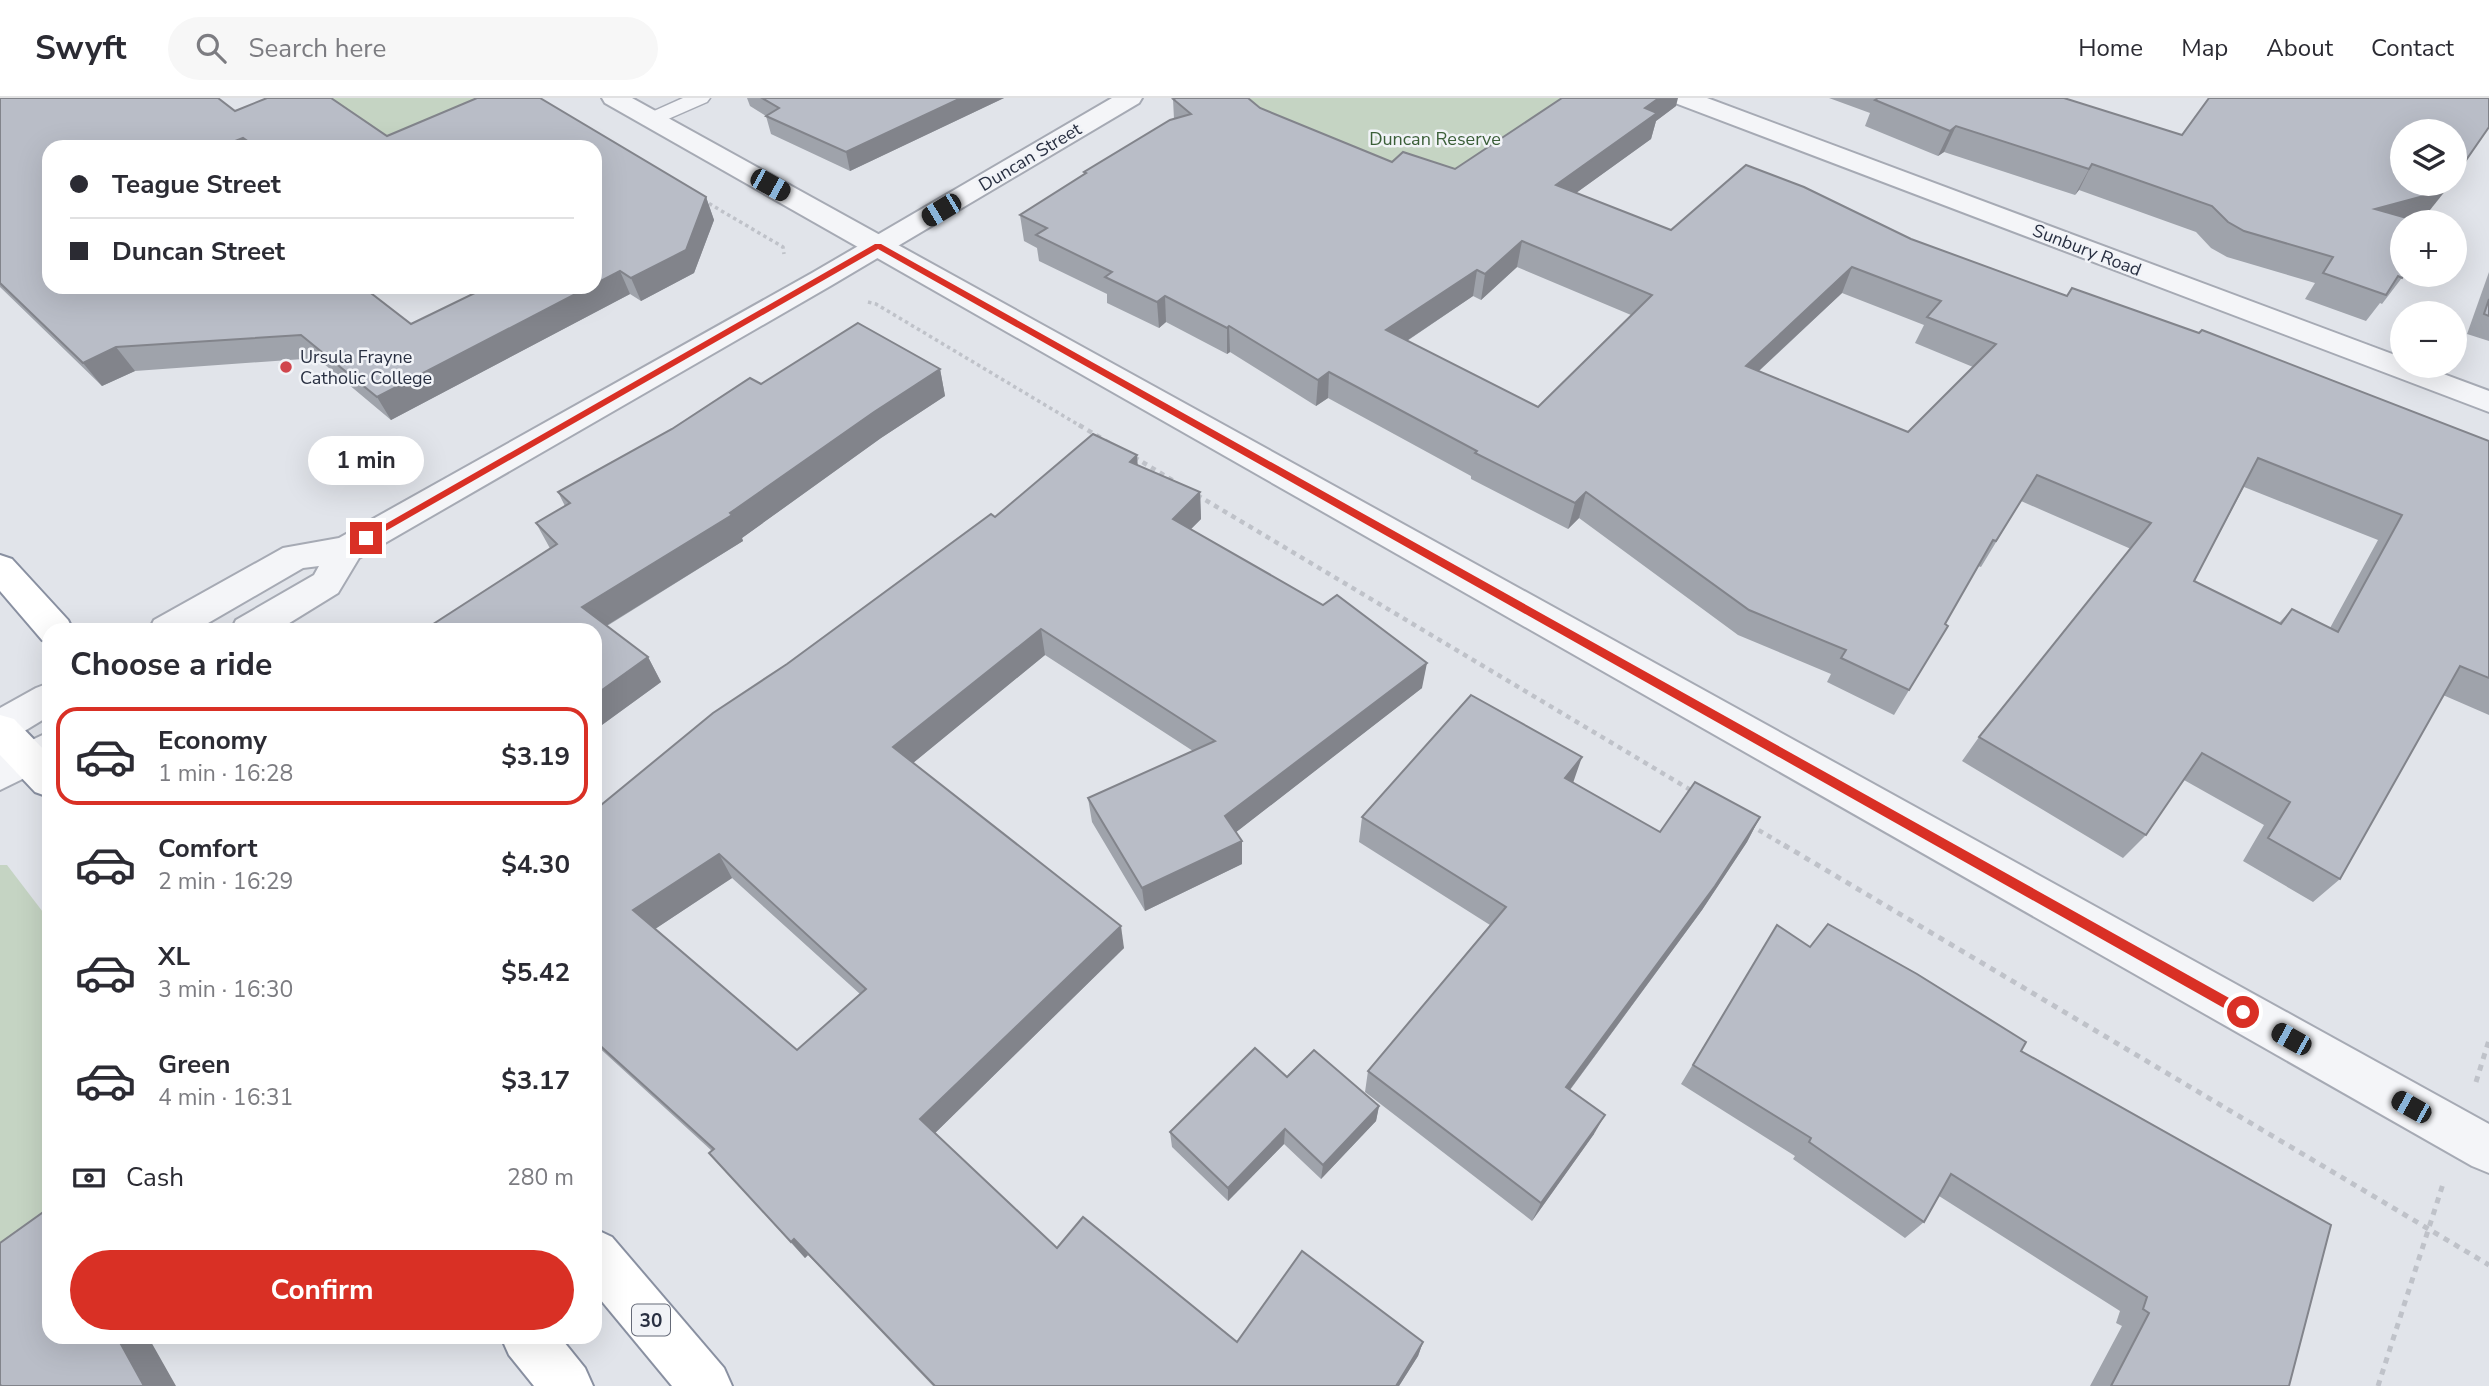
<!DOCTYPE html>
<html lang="en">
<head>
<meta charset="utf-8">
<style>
	body { margin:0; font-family:"Nunito Sans",sans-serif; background:#f7f7f7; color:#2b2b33; height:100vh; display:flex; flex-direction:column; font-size:26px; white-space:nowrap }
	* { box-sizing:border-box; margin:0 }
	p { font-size:23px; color:#7c7c81 }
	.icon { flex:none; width:38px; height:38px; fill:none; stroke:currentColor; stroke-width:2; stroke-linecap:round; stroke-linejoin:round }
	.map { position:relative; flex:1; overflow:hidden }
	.drawer { position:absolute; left:42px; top:525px; width:560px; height:721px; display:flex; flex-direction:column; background:#fff; border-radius:21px; box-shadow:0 7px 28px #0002 }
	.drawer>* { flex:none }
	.top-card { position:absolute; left:42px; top:42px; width:560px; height:154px; border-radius:21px; box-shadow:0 7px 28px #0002; display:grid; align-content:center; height:154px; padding:0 28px; background:#fff }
	.controls { position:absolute; left:2390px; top:21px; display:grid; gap:14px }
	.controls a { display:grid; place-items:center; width:77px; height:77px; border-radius:50%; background:#fff; box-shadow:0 7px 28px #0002; font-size:35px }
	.end { position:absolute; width:32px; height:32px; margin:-16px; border:9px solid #d93025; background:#fff; box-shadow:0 0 0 4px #fff }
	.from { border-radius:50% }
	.bubble { position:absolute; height:49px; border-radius:24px; background:#fff; box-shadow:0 7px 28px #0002; font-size:23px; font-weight:700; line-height:49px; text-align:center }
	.car { position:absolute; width:21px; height:42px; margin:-21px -10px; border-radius:9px; box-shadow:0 0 5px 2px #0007; background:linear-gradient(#222 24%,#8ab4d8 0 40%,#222 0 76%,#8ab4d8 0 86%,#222 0) }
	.top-card b { display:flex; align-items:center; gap:24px; height:66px; font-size:26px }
	.top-card b+b { border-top:2px solid #e1e1e2 }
	.top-card i { width:18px; height:18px; background:#2b2b33 }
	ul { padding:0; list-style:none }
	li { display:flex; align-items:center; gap:21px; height:98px; margin:0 14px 10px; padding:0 14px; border:4px solid transparent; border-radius:21px }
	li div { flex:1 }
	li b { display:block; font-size:26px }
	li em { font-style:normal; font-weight:700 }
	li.current { border-color:#d93025 }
	li>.icon { width:63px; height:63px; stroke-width:1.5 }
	h2 { padding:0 28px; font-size:32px; line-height:84px }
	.pay { display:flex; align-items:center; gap:18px; height:77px; padding:0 28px; font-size:26px }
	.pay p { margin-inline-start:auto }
	.cta { display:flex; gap:14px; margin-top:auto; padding:14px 28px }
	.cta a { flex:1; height:80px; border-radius:42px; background:#d93025; color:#fff; font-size:28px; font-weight:700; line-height:80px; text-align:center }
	header { display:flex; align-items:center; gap:42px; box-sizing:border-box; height:98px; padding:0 35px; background:#fff; border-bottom:2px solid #e1e1e2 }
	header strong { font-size:33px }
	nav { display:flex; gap:38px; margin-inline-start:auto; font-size:24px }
	.search { width:490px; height:63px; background:#f7f7f7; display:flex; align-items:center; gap:18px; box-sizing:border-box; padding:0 24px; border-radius:38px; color:#7c7c81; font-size:26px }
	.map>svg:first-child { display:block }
	.green { fill:#c5d4c3 }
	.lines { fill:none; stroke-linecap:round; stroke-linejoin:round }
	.service-casing { stroke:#a6aab4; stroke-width:3 }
	.minor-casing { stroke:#a6aab4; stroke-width:4 }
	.tertiary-casing { stroke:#a6aab4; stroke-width:4 }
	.trunk-casing { stroke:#8990a1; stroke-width:4 }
	.path-far2 { stroke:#bfc2c9; stroke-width:3.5; stroke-dasharray:3.5 3.5; stroke-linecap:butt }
	.path-far1 { stroke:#bfc2c9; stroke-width:4.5; stroke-dasharray:5 5; stroke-linecap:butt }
	.path { stroke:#bfc2c9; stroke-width:5; stroke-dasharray:6 6; stroke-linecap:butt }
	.service { fill:#f4f5f8; fill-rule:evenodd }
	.minor { fill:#f4f5f8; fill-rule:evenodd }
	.tertiary { fill:#f4f5f8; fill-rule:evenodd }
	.trunk { fill:#fff; fill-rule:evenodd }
	.wall { fill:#9fa3ab; fill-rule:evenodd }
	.shaded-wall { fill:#82848b }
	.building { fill:#b9bdc7; stroke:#82848b; stroke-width:2; fill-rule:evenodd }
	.route { fill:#d93025 }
	.poi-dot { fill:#d0464d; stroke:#f1f3f7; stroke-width:2.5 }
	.labels { text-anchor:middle; stroke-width:5; stroke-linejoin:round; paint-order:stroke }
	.far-park-label { font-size:18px; fill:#3a5e37; stroke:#f1f3f7 }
	.far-street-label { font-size:18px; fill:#293042; stroke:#f1f3f7 }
	.far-poi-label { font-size:18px; fill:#293042; stroke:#f1f3f7; text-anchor:start }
	.shield { fill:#f1f3f7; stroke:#656a78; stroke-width:2 }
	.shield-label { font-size:19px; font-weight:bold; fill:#293042 }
</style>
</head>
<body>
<header>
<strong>Swyft</strong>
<div class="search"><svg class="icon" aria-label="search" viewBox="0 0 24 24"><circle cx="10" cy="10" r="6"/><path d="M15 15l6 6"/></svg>Search here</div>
<nav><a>Home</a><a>Map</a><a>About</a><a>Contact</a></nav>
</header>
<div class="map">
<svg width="2489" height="1288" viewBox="0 0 2489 1288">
	<rect width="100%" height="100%" fill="#e1e4ea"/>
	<g class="green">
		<path d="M310,0H513L382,49Z"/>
		<path d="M1228,0H1564L1440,88Z"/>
		<path d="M0,767H7L49,822V1128L0,1164Z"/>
	</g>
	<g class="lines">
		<g class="service-casing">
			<path id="service" d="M683,0H710L707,4L659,25H645L642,21L645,17Z"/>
		</g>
		<g class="minor-casing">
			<g id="minor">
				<path d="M602,0H632L2489,1026V1075L2472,1068L605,5Z"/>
				<path d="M1672,0H1707L2403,260V268H2422L2489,293V314L1675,5Z"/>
			</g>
		</g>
		<g class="tertiary-casing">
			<g id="tertiary">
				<path d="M1112,0H1142L1139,5L832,187L359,460L338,495L278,532H231L236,522L314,477L319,468L303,470L196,532H149L154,522L283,450L339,440L812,175Z"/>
				<path d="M49,585V618L13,640L0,644V610L36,590Z"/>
				<path d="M49,634V668L0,692V657Z"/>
			</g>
		</g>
		<g class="trunk-casing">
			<g id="trunk">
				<path d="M0,457L12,461L68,522L73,532H49V544L42,542L0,493Z"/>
				<path d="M0,617L14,621L49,657V699L35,694L0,657Z"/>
				<path d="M595,1131L612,1139L724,1270L732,1288H672L595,1195Z"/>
				<path d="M501,1239H560L585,1270L593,1288H534L509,1257Z"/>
			</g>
		</g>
		<g class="path-far2">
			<path d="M703,102L783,149L784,156"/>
			<path d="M868,204L876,206L1082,329"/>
		</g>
		<g class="path-far1">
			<path d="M1079,327L1111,346"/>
			<path d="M1134,359L1177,385"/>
			<path d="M1197,397L1694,694"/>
			<path d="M1750,727L1787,749"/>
		</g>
		<g class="path">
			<path d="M1784,747L2489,1167"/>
			<path d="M2476,984L2489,942"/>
			<path d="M2378,1288L2443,1086"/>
		</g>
		<use href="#service" class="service"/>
		<use href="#minor" class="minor"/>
		<use href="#tertiary" class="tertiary"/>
		<use href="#trunk" class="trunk"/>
	</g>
	<g class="wall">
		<path d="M0,0H218L235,13L267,0H331L387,38L477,0H540L706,99L714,122L694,175L641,203L630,196L391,322L317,260L135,273L102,288L0,189ZM49,49H595V189H487L411,226L363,189H49Z"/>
		<path d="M747,0H1004L850,73L771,36L766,18L750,8Z"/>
		<path d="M1829,0H2064L2426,117L2411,121L2404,177L2382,206L2380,205L2366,223L2305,201L2315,185L2227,159L2211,150L2196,134L2079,92L2075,97L1944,54L1938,58L1865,28L1870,15Z"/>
		<path d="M1173,1L1260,10L1392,64L1455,71L1676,8L1656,23L1651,41L1576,95L1671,132L1911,141L2067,198L2489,343V617L2443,597L2340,781L2313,804L2243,763L2264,727L2184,682L2146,737L2123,760L1962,663L1979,639L2131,451L2021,403L1981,469L1978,468L1945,526L1948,528L1894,617L1827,584L1831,576L1738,537L1579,420L1568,431L1471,381V378L1328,300L1316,308L1230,254L1227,256L1166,224L1159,230L1107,205V196L1039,163L1037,150L1024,143L1020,117L1084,77V74L1174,21ZM1517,169L1631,217L1538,309L1407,243L1473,198L1481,202ZM1842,195L1924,227L1915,245L1973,269L1908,334L1759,273ZM2244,389L2378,442L2330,530L2292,511L2279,525L2194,483Z"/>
		<path d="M2489,174V243L2467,236Z"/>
		<path d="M940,271L945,298L881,340L742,440L743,443L607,528L648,559L661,584L595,632V532L536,425L565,408L558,394L761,286Z"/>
		<path d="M1137,367L1200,394L1201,421L1191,431L1422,590L1236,734L1242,766L1145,813L1092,724L1088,700L1193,653L1045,557L913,665L1124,850L935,1035L1057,1150L1237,1244H1423L1418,1258L1399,1288H933L808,1157L805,1160L709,1055L712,1053L595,946V712L787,566L995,419ZM732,780L860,896L797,952L655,831Z"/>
		<path d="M1573,685L1660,734L1760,719L1747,744L1702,812L1570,992L1594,1036L1532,1123L1365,994L1368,973L1490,827L1359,744L1362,719Z"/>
		<path d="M1777,827L1810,849L2021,953L2289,1288H2090L2122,1228L2116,1225L2120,1213L1939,1098L1924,1124L1905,1140L1793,1061L1795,1058L1681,986Z"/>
		<path d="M1287,979L1379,1008L1376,1023L1321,1081L1284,1046L1228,1103L1172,1049L1170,1034Z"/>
	</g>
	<g class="shaded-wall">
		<path d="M961,0H1004L850,73L846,54Z"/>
		<path d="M1659,0H1678L1676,8L1656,23L1651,41L1551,113L1556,87L1645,10Z"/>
		<path d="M1956,28L1944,54L1938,58L1950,33Z"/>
		<path d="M243,40L249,49H220Z"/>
		<path d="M2092,66L2079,92L2075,97L2089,71Z"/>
		<path d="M2446,92L2426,117L2356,136L2375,111Z"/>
		<path d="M706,99L714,122L694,175L641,203L631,180Z"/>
		<path d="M1522,143L1517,169L1481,202L1485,176Z"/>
		<path d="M1852,169L1842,195L1736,294L1746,268Z"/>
		<path d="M1477,172L1473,198L1384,258L1386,232Z"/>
		<path d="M620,173L630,196L391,322L377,299L589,189H595V186Z"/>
		<path d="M1165,198L1166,224L1159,230L1157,204Z"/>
		<path d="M1229,228L1230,254L1227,256V230Z"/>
		<path d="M116,249L135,273L102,288L83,265Z"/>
		<path d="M940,271L945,298L881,340L742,440L743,443L596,534L582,509L730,415L874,314Z"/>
		<path d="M1329,274L1328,300L1316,308L1318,282Z"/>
		<path d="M1137,357L1139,384L1130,364Z"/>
		<path d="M1200,394L1201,421L1175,447L1173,421Z"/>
		<path d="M1586,394L1579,420L1568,431L1575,405Z"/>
		<path d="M1041,531L1045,557L902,674L893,649Z"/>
		<path d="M648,559L661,584L595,632V597Z"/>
		<path d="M1427,565L1422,590L1226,742L1225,718Z"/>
		<path d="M1582,659L1573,685L1565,680Z"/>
		<path d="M1760,719L1747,744L1702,812L1557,1009L1566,989Z"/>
		<path d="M1242,743V766L1145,813L1142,790Z"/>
		<path d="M719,756L732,780L649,835L633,812Z"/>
		<path d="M1121,828L1124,850L930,1040L920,1021Z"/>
		<path d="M1379,1008L1376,1023L1321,1081L1323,1067Z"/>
		<path d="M1605,1017L1594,1036L1532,1123L1541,1105Z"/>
		<path d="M1285,1031L1284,1046L1228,1103V1090Z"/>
		<path d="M794,1141L808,1157L805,1160L791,1144Z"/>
		<path d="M117,1239H154L150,1242L176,1288H144Z"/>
		<path d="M1423,1244L1418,1258L1399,1288H1396Z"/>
	</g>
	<g class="building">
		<path d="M0,0H218L235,13L267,0H331L387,38L477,0H540L706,99L686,152L631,180L620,173L595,186V49H403L399,46L393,49H256L243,40L220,49H49V189H363L411,226L487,189H589L377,299L301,237L116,249L83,265L0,185Z"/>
		<path d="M762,0H961L846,54L766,18L779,10Z"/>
		<path d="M1176,0H1248L1260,10L1392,64L1403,54L1455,71L1562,0H1659L1645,10L1657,15L1556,87L1671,132L1746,67L1804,89L1911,141L2067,198L2072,190L2199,235L2202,232L2489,343V580L2460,568L2340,781L2268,740L2290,704L2202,655L2146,737L1979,639L2151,425L2037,377L1996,443L1993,442L1945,526L1948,528L1909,592L1841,560L1846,552L1749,512L1586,394L1575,405L1475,355L1477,353L1329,274L1318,282L1229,228L1227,230L1165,198L1157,204L1105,179L1112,174L1036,137L1047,130L1020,117L1086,75L1084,74L1170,22L1191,16L1173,1ZM1522,143L1652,197L1538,309L1386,232L1477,172L1485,176ZM1852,169L1941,203L1927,219L1996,246L1908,334L1746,268ZM2258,360L2402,417L2338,534L2292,511L2281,526L2194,483Z"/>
		<path d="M1878,0H2064L2182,37L2209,0H2489V29L2455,78V33H2403V86H2450L2446,92L2375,111L2421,124H2403V177H2404L2402,180L2398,178L2386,197L2323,175L2333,159L2244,133L2228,124L2212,108L2092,66L2089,71L1956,28L1950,33L1875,2Z"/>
		<path d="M2489,201V218L2484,216Z"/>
		<path d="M858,225L940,271L874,314L730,415L732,417L582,509L648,559L595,597V532H424L557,446L536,425L570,405L558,394L672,331L750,280L761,286Z"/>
		<path d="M1093,336L1137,357L1130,364L1200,394L1173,421L1323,507L1337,497L1427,565L1225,718L1242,743L1142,790L1088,700L1215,643L1041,531L893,649L1121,828L920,1021L1057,1150L1083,1119L1237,1244L1302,1153L1423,1244L1396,1288H935L794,1141L791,1144L709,1055L714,1051L595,943V712L713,615L787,566L991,416L995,419ZM719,756L866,891L797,952L633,812Z"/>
		<path d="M1471,597L1582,659L1565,680L1660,734L1695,684L1760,719L1715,788L1566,989L1605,1017L1541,1105L1368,973L1506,809L1362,719Z"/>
		<path d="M1828,826L1917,876L2026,944L2021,953L2331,1127L2289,1288H2111L2149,1215L2143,1211L2147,1199L1951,1076L1924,1124L1809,1044L1811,1040L1693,967L1777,827L1810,849Z"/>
		<path d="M1255,950L1287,979L1314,952L1379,1008L1323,1067L1285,1031L1228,1090L1170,1034Z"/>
		<path d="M49,1110V1239H117L144,1288H1L0,1286V1145Z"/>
	</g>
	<path class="route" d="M875,146H881L2247,910V918H2238L878,151L370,442L361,440Z"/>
	<circle class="poi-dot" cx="286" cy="269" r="7"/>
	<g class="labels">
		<g class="far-park-label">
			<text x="1435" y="47">Duncan Reserve</text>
		</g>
		<g class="far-street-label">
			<text transform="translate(1030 59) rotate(-31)" y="6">Duncan Street</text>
			<text transform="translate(2087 152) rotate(21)" y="6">Sunbury Road</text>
		</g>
		<g class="far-poi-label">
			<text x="300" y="265">Ursula Frayne<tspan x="300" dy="21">Catholic College</tspan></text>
		</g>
		<rect class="shield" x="632" y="1206.5" width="38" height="31" rx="5"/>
		<g class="shield-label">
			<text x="651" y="1229">30</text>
		</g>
	</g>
</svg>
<div class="controls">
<a><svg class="icon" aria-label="layers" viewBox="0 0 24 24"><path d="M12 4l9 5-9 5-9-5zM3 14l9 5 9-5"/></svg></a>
<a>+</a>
<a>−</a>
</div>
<i class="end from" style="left:2243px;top:914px"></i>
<i class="end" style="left:366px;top:440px"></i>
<div class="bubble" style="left:308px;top:338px;width:116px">1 min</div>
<i class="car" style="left:770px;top:87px;rotate:119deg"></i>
<i class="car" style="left:941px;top:112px;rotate:239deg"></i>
<i class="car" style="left:2291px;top:941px;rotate:299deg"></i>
<i class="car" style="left:2411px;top:1009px;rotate:299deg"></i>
<div class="top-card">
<b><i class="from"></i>Teague Street</b>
<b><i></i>Duncan Street</b>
</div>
<section class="drawer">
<h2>Choose a ride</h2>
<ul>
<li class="current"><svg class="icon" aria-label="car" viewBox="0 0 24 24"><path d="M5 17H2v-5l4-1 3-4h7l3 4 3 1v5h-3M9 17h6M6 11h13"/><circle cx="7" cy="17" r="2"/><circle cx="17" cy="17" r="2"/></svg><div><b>Economy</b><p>1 min · 16:28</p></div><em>$3.19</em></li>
<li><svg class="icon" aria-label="car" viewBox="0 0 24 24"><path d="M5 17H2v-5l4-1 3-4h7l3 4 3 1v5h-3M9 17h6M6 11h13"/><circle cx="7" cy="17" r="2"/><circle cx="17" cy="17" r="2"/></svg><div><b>Comfort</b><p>2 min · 16:29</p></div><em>$4.30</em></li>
<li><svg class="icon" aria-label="car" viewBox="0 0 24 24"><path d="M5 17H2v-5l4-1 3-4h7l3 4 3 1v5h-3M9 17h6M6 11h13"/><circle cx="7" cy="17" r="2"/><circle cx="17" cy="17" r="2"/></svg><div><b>XL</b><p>3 min · 16:30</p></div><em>$5.42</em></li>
<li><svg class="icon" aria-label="car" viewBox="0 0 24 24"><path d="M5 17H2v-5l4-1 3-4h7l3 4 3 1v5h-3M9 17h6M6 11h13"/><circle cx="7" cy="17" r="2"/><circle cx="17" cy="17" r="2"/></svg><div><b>Green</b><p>4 min · 16:31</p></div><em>$3.17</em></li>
</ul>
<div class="pay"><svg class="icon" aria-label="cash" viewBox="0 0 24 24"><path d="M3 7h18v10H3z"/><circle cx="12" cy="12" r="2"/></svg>Cash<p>280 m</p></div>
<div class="cta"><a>Confirm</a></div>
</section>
</div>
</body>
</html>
